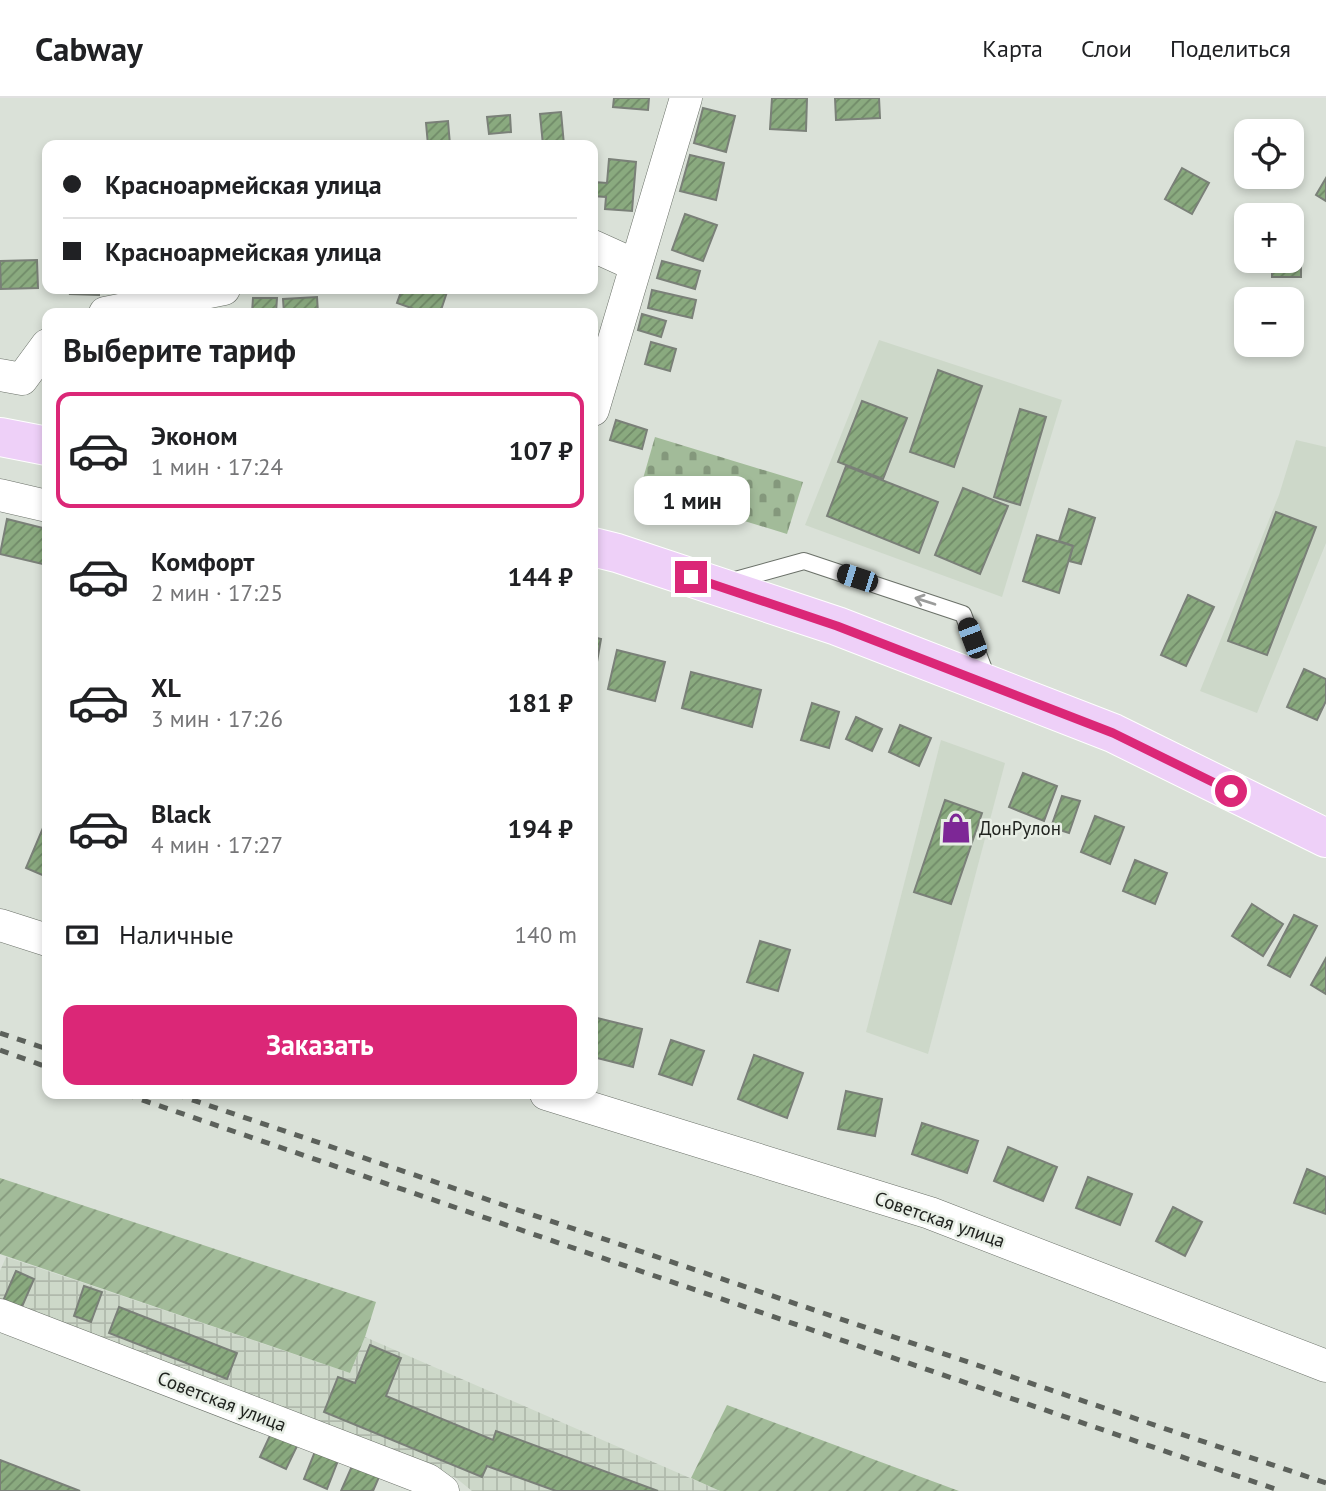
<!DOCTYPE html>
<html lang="ru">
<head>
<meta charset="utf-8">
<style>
	body { margin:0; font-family:"PT Sans",sans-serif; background:#f6f6f6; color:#202124; height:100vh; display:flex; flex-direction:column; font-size:26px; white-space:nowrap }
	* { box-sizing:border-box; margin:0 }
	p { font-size:23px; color:#757577 }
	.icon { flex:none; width:38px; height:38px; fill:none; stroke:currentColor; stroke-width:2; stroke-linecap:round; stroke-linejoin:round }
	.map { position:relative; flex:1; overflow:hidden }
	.details { position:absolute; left:42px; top:210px; width:556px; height:791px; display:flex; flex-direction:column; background:#fff; border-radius:14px; box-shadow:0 4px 10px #0003 }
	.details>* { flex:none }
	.hud { position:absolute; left:42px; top:42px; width:556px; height:154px; border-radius:14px; box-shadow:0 4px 10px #0003; display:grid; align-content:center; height:154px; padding:0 21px; background:#fff }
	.buttons { position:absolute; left:1234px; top:21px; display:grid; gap:14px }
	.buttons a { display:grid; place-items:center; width:70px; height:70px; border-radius:14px; background:#fff; box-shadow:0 4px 10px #0003; font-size:35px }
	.end { position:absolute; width:32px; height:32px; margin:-16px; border:9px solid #db2777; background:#fff; box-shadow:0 0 0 4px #fff }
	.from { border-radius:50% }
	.bubble { position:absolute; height:49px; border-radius:14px; background:#fff; box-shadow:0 4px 10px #0003; font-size:23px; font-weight:800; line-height:49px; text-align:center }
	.car { position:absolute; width:21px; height:42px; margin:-21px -10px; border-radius:9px; box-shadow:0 0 5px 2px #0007; background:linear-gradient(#222 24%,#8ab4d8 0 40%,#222 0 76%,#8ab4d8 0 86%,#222 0) }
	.hud b { display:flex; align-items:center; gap:24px; height:66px; font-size:26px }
	.hud b+b { border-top:2px solid #e0e0e0 }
	.hud i { width:18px; height:18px; background:#202124 }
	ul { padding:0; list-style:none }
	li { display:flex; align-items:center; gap:21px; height:116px; margin:0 14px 10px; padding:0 7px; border:4px solid transparent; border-radius:14px }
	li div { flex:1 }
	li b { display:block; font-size:26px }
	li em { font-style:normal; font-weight:800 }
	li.current { border-color:#db2777 }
	li>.icon { width:63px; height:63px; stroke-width:1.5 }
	h2 { padding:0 21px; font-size:32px; line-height:84px }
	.pay { display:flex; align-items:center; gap:18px; height:77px; padding:0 21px; font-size:26px }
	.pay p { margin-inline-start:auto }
	.button { display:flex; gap:14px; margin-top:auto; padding:14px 21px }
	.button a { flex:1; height:80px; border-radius:14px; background:#db2777; color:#fff; font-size:28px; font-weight:800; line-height:80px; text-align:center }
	header { display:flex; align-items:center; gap:42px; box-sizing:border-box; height:98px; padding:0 35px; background:#fff; border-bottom:2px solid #e0e0e0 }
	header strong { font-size:33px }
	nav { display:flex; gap:38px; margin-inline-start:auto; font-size:24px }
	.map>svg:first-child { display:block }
	.built { fill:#cdd8c9 }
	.industrial { fill:url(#industrial-grid) }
	.cemetery { fill:url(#cemetery-stones) }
	.garden { fill:url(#garden-furrows) }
	.building { fill:url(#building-hatch); stroke:#7a8078; stroke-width:2 }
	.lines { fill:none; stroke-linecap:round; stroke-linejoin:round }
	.service-casing { stroke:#6a7068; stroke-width:18 }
	.minor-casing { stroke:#6a7068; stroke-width:33 }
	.primary-casing { stroke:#fff; stroke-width:40 }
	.service { stroke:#fff; stroke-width:16 }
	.minor { stroke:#fff; stroke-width:32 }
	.primary { stroke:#eed0f8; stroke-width:38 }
	.rail { stroke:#5c615b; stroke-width:5; stroke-dasharray:9 9; stroke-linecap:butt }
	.oneway { stroke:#9b9c9b }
	.route { stroke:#db2777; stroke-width:9 }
	.labels { text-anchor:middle; stroke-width:5; stroke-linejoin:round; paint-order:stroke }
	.poi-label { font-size:19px; fill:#212420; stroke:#e7eee5; text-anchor:start }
	.street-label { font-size:19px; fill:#212420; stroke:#e7eee5 }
</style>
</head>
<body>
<header>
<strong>Cabway</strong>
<nav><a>Карта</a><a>Слои</a><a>Поделиться</a></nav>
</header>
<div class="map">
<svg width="1326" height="1393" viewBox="0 0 1326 1393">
	<defs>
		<pattern id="industrial-grid" width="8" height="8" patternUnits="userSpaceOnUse" patternTransform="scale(1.75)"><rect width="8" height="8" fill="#cdd8c9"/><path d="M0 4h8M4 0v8" fill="none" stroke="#b0b9ac"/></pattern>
		<pattern id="cemetery-stones" width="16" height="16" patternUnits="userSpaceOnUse" patternTransform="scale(1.75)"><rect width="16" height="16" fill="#a2bb99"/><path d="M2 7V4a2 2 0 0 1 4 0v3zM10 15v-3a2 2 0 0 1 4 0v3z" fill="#84987c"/></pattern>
		<pattern id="garden-furrows" width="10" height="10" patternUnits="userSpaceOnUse" patternTransform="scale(1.75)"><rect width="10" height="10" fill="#a2bb99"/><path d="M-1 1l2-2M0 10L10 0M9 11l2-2" fill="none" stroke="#84987c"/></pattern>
		<pattern id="building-hatch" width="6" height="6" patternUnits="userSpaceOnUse" patternTransform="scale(1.75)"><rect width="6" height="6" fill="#8aaa7f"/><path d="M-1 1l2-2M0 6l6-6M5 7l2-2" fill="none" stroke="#708a68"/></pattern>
	</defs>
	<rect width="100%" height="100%" fill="#dae1d8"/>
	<g class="built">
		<path d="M879,242L1062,302L1002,499L805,427Z"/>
		<path d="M1296,342L1326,349V445L1257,615L1200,593L1279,397Z"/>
		<path d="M941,642L1005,665L928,956L866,934Z"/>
	</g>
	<path class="industrial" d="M6,1159L350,1275L365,1239L720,1393H472L456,1380L0,1204V1173Z"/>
	<path class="cemetery" d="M655,339L803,384L787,436L640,391Z"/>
	<g class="garden">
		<path d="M0,1080L376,1204L365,1239L350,1275L0,1156Z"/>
		<path d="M727,1307L959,1393H720L691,1380Z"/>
	</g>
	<g class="building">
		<path d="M614,0H649L648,12L613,9Z"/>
		<path d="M772,0H807L806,33L770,31Z"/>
		<path d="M835,0H879L880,20L836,22Z"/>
		<path d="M703,10L735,18L726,54L694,45Z"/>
		<path d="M561,14L564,47H543L540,16Z"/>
		<path d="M510,17L511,34L489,36L487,19Z"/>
		<path d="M448,23L450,47H428L426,25Z"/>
		<path d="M690,57L724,65L716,102L680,93Z"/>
		<path d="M609,61L636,64L632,113L605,111L606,99L593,98V79L594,84L607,85Z"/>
		<path d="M1182,70L1209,85L1192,116L1165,101Z"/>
		<path d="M1326,80V103L1316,97Z"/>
		<path d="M685,116L717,127L703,163L672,152Z"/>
		<path d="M1292,157L1301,158V179H1272V163H1292Z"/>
		<path d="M37,162L38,190L1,191L0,163Z"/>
		<path d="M662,163L700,173L695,191L657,180Z"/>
		<path d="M71,191H99V197L70,196Z"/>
		<path d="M402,191H448L440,215H425L397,205Z"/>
		<path d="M652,192L696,202L692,220L648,210Z"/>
		<path d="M317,199L318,215H284L283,201Z"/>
		<path d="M253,200H277L276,215H252Z"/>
		<path d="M642,216L666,223L661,239L638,232Z"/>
		<path d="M651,244L676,251L670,273L645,266Z"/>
		<path d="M938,272L982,288L954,369L910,354Z"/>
		<path d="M862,303L907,320L883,381L838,364Z"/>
		<path d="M1020,311L1046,319L1020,407L994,399Z"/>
		<path d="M616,322L647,332L642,351L610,342Z"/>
		<path d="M846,368L938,404L919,455L827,418Z"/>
		<path d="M963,390L1008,408L980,476L935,457Z"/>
		<path d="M1069,411L1095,420L1081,466L1069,463L1073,448L1059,443Z"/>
		<path d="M1276,414L1316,429L1267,557L1228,543Z"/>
		<path d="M7,421L47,431V467L0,456Z"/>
		<path d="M1037,437L1073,448L1059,495L1023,483Z"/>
		<path d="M1188,497L1214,509L1186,568L1161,557Z"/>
		<path d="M593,539L601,541L594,581H593Z"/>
		<path d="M617,552L665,564L655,603L608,591Z"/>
		<path d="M1304,571L1326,581V603L1317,622L1287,609Z"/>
		<path d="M691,574L761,592L752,629L682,610Z"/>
		<path d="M812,605L839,614L829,650L801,642Z"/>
		<path d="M856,619L882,631L872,653L846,641Z"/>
		<path d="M900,627L931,640L919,668L889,654Z"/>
		<path d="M1023,675L1057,688L1044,723L1009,709Z"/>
		<path d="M1062,698L1080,703L1069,735L1051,729Z"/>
		<path d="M945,702L982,715L951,806L914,794Z"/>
		<path d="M1095,718L1124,729L1110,766L1081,754Z"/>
		<path d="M45,725L47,726V779L26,770Z"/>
		<path d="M1135,762L1167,775L1155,806L1123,793Z"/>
		<path d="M1252,806L1283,826L1263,858L1232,838Z"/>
		<path d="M1294,817L1317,828L1290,879L1268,867Z"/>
		<path d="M760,843L790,852L778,893L747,884Z"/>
		<path d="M1326,860V896L1311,887Z"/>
		<path d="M593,919L642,931L633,969L593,959Z"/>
		<path d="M671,942L704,953L692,987L659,976Z"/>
		<path d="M754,957L803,975L787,1020L738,1001Z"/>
		<path d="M846,993L882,1001L875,1038L838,1031Z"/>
		<path d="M922,1025L978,1043L967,1075L912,1056Z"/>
		<path d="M1008,1049L1057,1069L1043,1103L994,1083Z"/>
		<path d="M1307,1071L1326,1079V1116L1294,1105Z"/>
		<path d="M1088,1079L1132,1096L1120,1127L1076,1110Z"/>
		<path d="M1173,1109L1202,1124L1185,1158L1156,1143Z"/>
		<path d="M16,1173L34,1181L21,1211L3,1203Z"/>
		<path d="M84,1188L102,1194L91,1224L74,1218Z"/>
		<path d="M119,1209L237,1255L227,1281L109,1235Z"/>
		<path d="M370,1247L401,1260L386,1298L493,1342L496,1333L658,1393H556L487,1368L482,1379L324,1314L338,1279L355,1285Z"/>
		<path d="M273,1331L299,1344L286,1371L260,1359Z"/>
		<path d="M316,1351L339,1360L327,1391L304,1381Z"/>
		<path d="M0,1362L80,1393H0Z"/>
		<path d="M352,1368L379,1379L373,1393H341Z"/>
	</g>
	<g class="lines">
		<g class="service-casing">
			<path id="service" d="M728,484L804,463L963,516L988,582"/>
		</g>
		<g class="minor-casing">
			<g id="minor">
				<path d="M593,148L635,167"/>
				<path d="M105,215L224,191"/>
				<path d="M0,277L22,281L47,247"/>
				<path d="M593,312L686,0"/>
				<path d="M0,397L47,408"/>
				<path d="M0,827L47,842"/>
				<path d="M546,996L930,1115L1326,1268"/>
				<path d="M0,1217L428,1382L443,1393"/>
			</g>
		</g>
		<g class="primary-casing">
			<g id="primary">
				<path d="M0,339L47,348"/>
				<path d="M593,449L617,455L837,528L1113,635L1326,740"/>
			</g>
		</g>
		<use href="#service" class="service"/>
		<use href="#minor" class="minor"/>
		<use href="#primary" class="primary"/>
		<g class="rail">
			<path d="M0,935L47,951"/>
			<path d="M0,952L47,969"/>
			<path d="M125,996L1281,1393"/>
			<path d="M175,996L1326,1385"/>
		</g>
	</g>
	<defs><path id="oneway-shaft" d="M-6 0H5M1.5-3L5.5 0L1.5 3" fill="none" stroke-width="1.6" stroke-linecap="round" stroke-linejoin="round" transform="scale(1.75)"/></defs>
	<use class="oneway" href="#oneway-shaft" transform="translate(925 503) rotate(-162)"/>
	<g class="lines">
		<path class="route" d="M691,479L837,528L1113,635L1231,693"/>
	</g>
	<defs>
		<g id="shop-bare" transform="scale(2.415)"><path d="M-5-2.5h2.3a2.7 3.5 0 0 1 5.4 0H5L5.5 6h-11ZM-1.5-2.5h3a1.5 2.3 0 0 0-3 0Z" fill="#7d2796" stroke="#e7eee5" stroke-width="2.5" paint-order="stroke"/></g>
	</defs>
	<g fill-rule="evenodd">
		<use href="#shop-bare" x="956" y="730"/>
	</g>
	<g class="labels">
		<g class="poi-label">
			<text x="979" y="737">ДонРулон</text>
		</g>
		<g class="street-label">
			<text transform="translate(940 1121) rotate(19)" y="7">Советская улица</text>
			<text transform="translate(222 1303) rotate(21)" y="7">Советская улица</text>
		</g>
	</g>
</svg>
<div class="buttons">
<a><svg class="icon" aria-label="locate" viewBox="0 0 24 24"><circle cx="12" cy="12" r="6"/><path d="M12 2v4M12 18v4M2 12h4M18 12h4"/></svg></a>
<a>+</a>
<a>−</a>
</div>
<i class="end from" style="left:1231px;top:693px"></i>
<i class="end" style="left:691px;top:479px"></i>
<div class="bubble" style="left:634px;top:378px;width:116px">1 мин</div>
<i class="car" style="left:857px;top:480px;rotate:288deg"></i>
<i class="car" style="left:972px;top:540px;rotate:339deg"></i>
<div class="hud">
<b><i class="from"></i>Красноармейская улица</b>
<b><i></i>Красноармейская улица</b>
</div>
<section class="details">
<h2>Выберите тариф</h2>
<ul>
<li class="current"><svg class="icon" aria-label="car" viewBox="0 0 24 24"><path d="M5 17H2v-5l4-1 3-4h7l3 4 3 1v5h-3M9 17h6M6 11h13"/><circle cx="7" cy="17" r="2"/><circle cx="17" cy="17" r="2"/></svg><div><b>Эконом</b><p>1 мин · 17:24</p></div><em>107 ₽</em></li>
<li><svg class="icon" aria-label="car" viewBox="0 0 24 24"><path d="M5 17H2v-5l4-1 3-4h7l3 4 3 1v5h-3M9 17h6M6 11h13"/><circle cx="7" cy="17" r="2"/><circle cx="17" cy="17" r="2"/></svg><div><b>Комфорт</b><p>2 мин · 17:25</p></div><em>144 ₽</em></li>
<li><svg class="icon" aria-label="car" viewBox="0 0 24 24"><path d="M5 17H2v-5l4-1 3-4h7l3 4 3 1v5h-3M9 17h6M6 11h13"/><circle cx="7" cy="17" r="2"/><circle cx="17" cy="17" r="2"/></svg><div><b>XL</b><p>3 мин · 17:26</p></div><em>181 ₽</em></li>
<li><svg class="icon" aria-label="car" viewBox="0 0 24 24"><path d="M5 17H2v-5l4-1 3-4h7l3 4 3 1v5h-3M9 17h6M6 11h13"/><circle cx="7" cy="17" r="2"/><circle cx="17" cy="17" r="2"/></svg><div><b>Black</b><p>4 мин · 17:27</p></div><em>194 ₽</em></li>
</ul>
<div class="pay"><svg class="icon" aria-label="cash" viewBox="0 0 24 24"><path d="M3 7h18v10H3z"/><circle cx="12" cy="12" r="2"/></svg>Наличные<p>140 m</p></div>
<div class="button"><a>Заказать</a></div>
</section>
</div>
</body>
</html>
